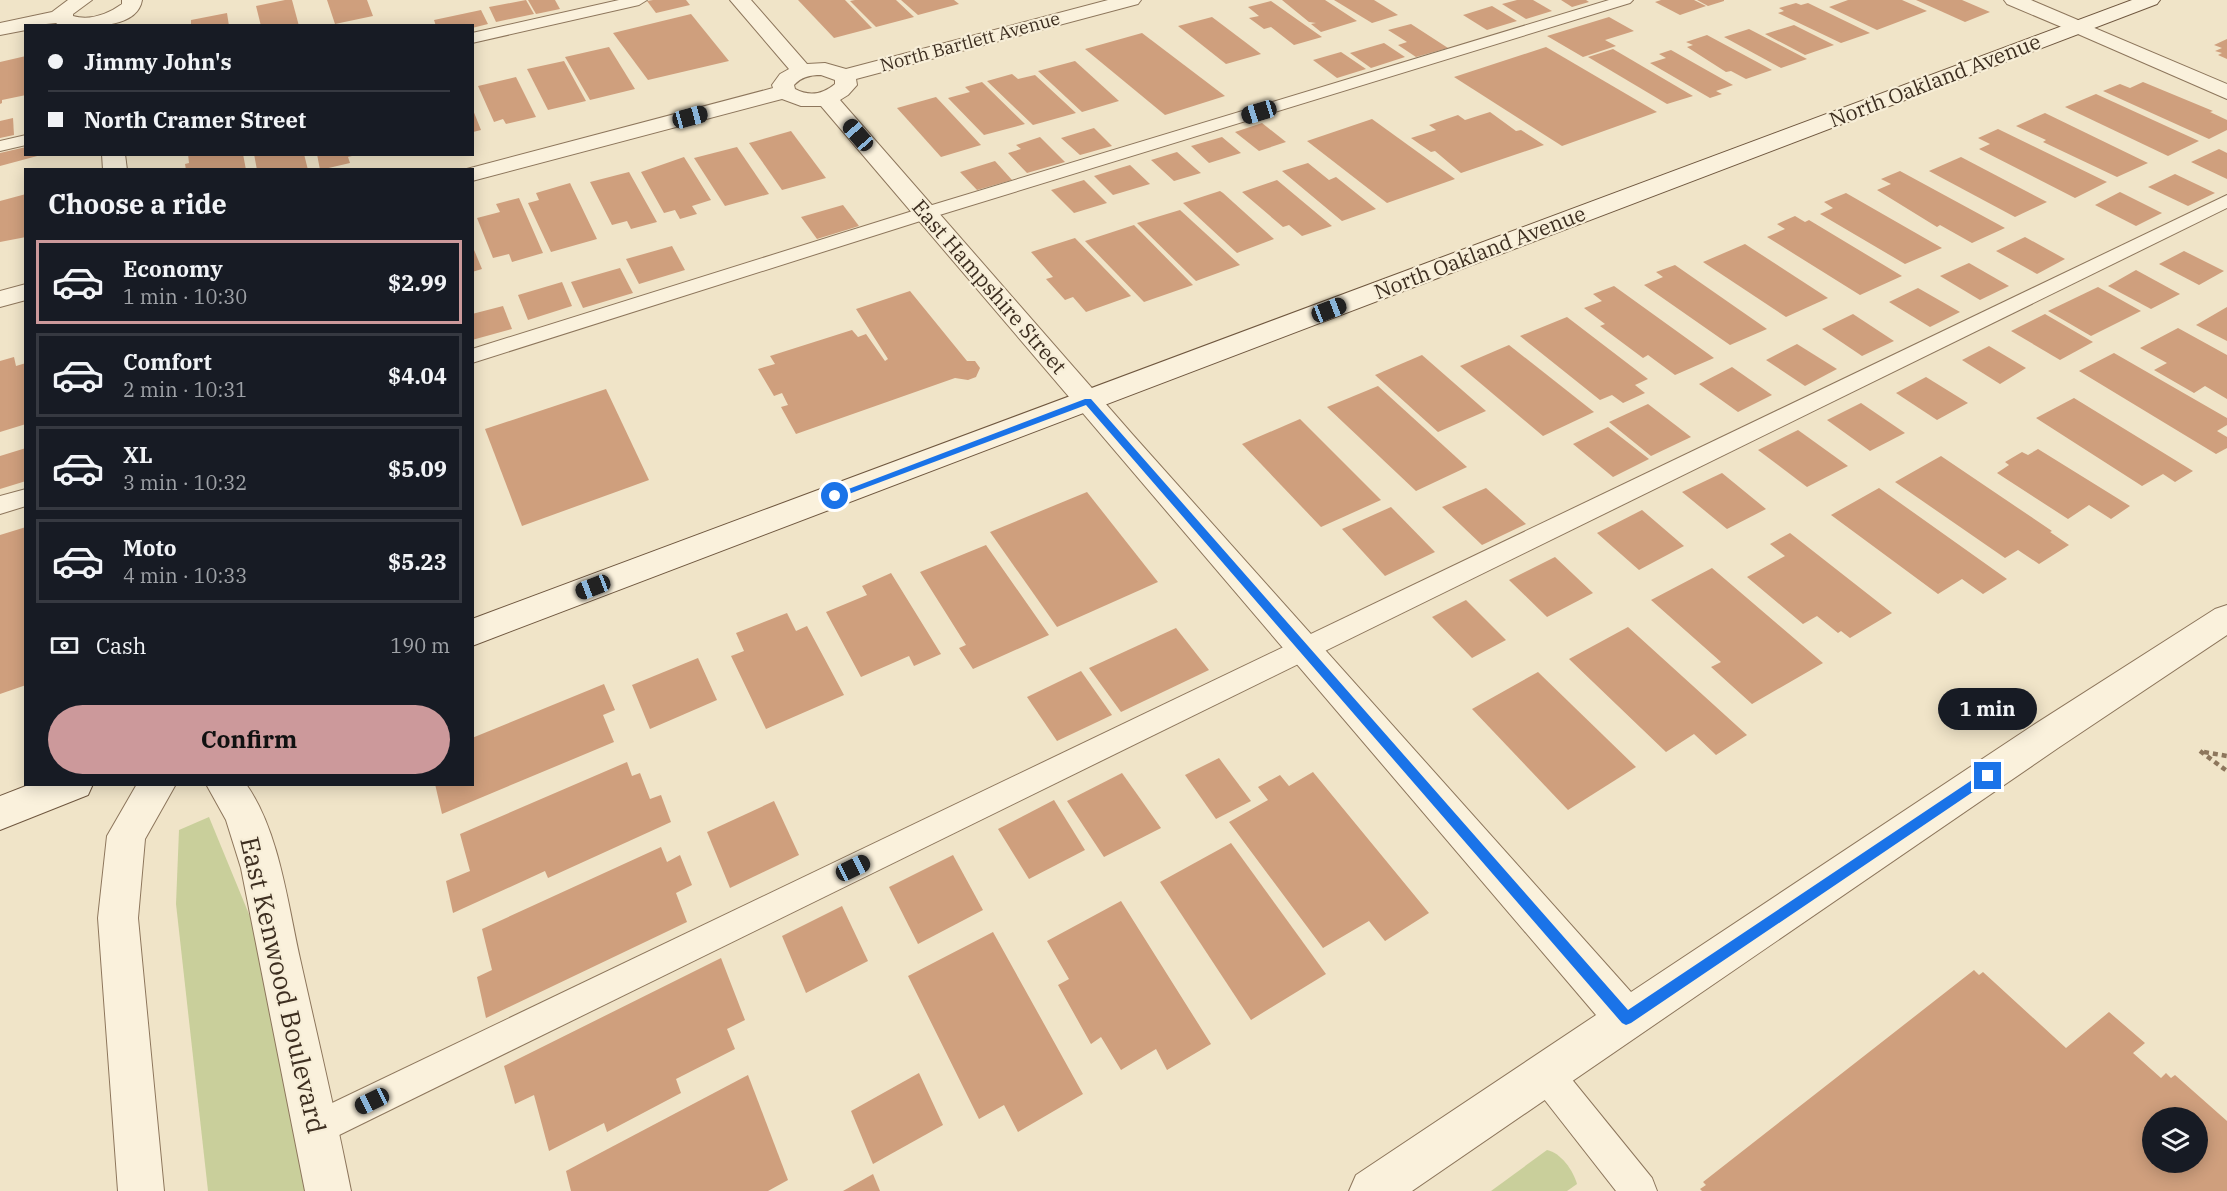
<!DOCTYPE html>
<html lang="en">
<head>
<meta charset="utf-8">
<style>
	body { margin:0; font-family:"IBM Plex Serif",serif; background:#20242c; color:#f1f3f6; height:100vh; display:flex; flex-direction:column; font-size:22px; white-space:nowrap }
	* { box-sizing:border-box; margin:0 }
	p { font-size:20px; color:#9ea1a6 }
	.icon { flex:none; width:33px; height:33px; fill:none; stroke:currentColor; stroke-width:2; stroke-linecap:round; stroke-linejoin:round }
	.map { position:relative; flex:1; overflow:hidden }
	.panel { position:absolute; left:24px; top:168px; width:450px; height:618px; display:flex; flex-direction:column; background:#171b24; border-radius:0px; box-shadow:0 3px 15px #0003 }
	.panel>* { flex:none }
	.guide { position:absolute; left:24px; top:24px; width:450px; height:132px; border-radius:0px; box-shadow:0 3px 15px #0003; display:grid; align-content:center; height:132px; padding:0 24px; background:#171b24 }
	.controls { position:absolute; left:2142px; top:1107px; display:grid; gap:12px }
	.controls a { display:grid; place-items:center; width:66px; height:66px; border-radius:50%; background:#171b24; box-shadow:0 3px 15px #0003; font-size:30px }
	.end { position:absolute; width:27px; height:27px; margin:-14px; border:8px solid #1a73e8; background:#fff; box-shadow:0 0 0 3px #fff }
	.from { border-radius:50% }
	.bubble { position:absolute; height:42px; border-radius:21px; background:#171b24; box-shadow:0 3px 15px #0003; font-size:20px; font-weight:700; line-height:42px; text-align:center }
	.car { position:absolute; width:18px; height:36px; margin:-18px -9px; border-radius:8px; box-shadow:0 0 4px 2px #0007; background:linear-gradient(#222 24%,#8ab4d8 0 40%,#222 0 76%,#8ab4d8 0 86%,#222 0) }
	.guide b { display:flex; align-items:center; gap:21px; height:57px; font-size:22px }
	.guide b+b { border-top:2px solid #363941 }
	.guide i { width:15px; height:15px; background:#f1f3f6 }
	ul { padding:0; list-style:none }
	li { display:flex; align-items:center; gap:18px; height:84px; margin:0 12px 9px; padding:0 12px; border:3px solid #363941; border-radius:0px }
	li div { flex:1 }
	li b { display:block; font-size:22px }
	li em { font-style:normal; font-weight:700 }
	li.selected { border-color:#cc999b }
	li>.icon { width:54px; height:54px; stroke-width:1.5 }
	h2 { padding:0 24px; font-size:27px; line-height:72px }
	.pay { display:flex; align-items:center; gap:15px; height:66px; padding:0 24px; font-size:22px }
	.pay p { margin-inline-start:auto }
	.action { display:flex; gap:12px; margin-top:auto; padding:12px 24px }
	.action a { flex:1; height:69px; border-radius:36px; background:#cc999b; color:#111; font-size:24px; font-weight:700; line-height:69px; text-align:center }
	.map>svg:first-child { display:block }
	.green { fill:#c9cf9b }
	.building { fill:#cf9f7d; fill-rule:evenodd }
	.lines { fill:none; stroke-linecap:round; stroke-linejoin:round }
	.service-casing { stroke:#8d765c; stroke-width:2 }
	.minor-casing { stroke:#8d765c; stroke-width:2 }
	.tertiary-casing { stroke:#8d765c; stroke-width:2 }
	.secondary-casing { stroke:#6f573f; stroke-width:2 }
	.path { stroke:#8d765c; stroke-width:4.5; stroke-dasharray:5 4; stroke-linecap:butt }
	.service { fill:#faf1dc; fill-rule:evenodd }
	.minor { fill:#faf1dc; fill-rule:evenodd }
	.tertiary { fill:#faf1dc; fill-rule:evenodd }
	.secondary { fill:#faf1dc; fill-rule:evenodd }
	.route { fill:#1a73e8 }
	.labels { text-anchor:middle; stroke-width:4.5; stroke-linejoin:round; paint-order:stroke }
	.far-street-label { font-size:18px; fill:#3d2e20; stroke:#f7eed8 }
	.street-label { font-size:21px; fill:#3d2e20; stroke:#f7eed8 }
	.near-street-label { font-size:26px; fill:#3d2e20; stroke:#f7eed8 }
</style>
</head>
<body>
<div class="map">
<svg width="2227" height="1191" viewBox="0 0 2227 1191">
	<rect width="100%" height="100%" fill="#f0e4c8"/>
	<g class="green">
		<path d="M209,817L265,953L306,1191H208L176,904L179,830Z"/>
		<path d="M1547,1150C1561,1153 1573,1170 1577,1184L1567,1191H1491Z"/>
	</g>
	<g class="building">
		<path d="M285,0H292L299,26H261L256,6Z"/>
		<path d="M327,0H367L373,16L335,24Z"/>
		<path d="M526,0L534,14L496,22L489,7Z"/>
		<path d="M528,0H555L560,9L536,14Z"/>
		<path d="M653,0H686L690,5L656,13L647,1Z"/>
		<path d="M798,0H845L872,28L834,38Z"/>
		<path d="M855,0H896L914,17L876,27L850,1Z"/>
		<path d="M901,0H954L959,4L918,15Z"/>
		<path d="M1282,0H1325L1357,21L1321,32L1311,24L1316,23L1309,22Z"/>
		<path d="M1334,0H1374L1398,15L1372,23Z"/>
		<path d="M1517,0H1533L1552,11L1526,19L1502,4Z"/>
		<path d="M1561,0H1586L1589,2L1572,7Z"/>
		<path d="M1661,0H1694L1706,6L1680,15L1655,2Z"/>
		<path d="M1697,0H1724V1L1708,6Z"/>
		<path d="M1848,0H1902L1927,11L1877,30L1829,7Z"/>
		<path d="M1916,0H1962L1990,12L1965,22Z"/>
		<path d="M1271,1L1322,37L1294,45L1271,27L1264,29L1249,18L1259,16L1248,7Z"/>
		<path d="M1796,3L1801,5L1808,3L1870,33L1841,43L1778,13L1784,11L1779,8Z"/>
		<path d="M1492,6L1517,21L1487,30L1463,15Z"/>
		<path d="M481,10L488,24L472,28V26H436L434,20Z"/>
		<path d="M227,13L229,26H191V20Z"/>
		<path d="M691,14L729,61L648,80L613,33Z"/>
		<path d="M1212,17L1261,54L1226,64L1178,26Z"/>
		<path d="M1609,17L1634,31L1605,40L1616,46L1583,57L1547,36Z"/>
		<path d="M1411,24L1448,48L1416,57L1398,45L1407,42L1388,30Z"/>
		<path d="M1794,25L1834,45L1805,55L1765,34Z"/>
		<path d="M1749,29L1807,59L1781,68L1724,37Z"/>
		<path d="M1142,33L1225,96L1165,115L1085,49Z"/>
		<path d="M1707,35L1772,70L1746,79L1731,71L1726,72L1687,47L1693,45L1686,42Z"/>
		<path d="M2227,39V59L2218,55L2222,53L2215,51L2222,48L2214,45Z"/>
		<path d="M1384,43L1405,57L1371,68L1350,53Z"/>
		<path d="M609,47L635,89L590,100L565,57Z"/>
		<path d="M1546,47L1657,112L1562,146L1454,77Z"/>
		<path d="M1613,49L1693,96L1667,104L1588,57Z"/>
		<path d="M1671,50L1733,85L1716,91L1722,94L1710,98L1650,63L1666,58L1659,54Z"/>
		<path d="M1341,52L1366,69L1337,78L1313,60Z"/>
		<path d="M26,56V95L2,100V103L0,104V62Z"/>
		<path d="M564,61L586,101L548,110L527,69Z"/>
		<path d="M1075,61L1119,101L1082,112L1038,71Z"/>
		<path d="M1012,74L1018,79L1035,75L1076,113L1033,125L987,81Z"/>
		<path d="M516,77L536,117L506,124L503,119L494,122L478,86Z"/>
		<path d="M982,82L1025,124L984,135L948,98L970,92L965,87Z"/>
		<path d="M2143,82L2213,111L2210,112L2227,120V130L2209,139L2103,91L2120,84L2130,88Z"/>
		<path d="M2096,94L2199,141L2168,156L2065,107Z"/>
		<path d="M936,97L981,145L941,157L897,108Z"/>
		<path d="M473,110L481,130L473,132Z"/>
		<path d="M1490,112L1516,131L1521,130L1544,145L1461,173L1435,151L1431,152L1411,138L1436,130L1429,125L1458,115L1465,120Z"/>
		<path d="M2045,113L2148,163L2117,177L2043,142L2046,140L2016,126Z"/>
		<path d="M13,118L14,135L0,138V121Z"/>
		<path d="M1372,119L1455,179L1387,203L1307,141Z"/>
		<path d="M1262,123L1286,142L1259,151L1235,132Z"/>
		<path d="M1094,128L1112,146L1080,155L1061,138Z"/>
		<path d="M1998,129L2107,182L2075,198L1979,149L1990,144L1978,138Z"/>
		<path d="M791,131L826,178L782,190L749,143Z"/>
		<path d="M1040,137L1065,162L1027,173L1008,153L1021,149L1016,145Z"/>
		<path d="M1222,137L1241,153L1209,163L1191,146Z"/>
		<path d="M26,147V154L41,155L0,166V153Z"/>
		<path d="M737,147L769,194L725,206L694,158Z"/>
		<path d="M2219,149L2227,153V179L2191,162Z"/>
		<path d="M1177,152L1195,168L1201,173L1174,181L1151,160Z"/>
		<path d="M188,154H243L246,170H186L185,164L189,163Z"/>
		<path d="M254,154H304L308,170H257Z"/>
		<path d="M317,154H356V155L348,157L350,163L320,170Z"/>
		<path d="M684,157L711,200L692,206L697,214L680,219L675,210L664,213L641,172Z"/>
		<path d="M1961,157L2047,202L2015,217L1929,171Z"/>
		<path d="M995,161L1012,180L977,190L960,172Z"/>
		<path d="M1308,163L1329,180L1336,177L1376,209L1342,221L1282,171Z"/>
		<path d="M1130,165L1150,184L1113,195L1094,176Z"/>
		<path d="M1900,171L2005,228L1972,243L1940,225L1937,227L1877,190L1891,184L1881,179Z"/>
		<path d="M629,172L657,222L631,229L627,221L612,225L590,182Z"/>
		<path d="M2175,174L2215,193L2188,206L2148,187Z"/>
		<path d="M1084,180L1107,203L1074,213L1051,190Z"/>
		<path d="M1277,180L1332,226L1302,236L1289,225L1283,227L1242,192Z"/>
		<path d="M570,183L597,239L551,252L528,203L539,200L536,193Z"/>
		<path d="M1220,191L1223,193L1274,239L1237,253L1183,203Z"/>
		<path d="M2120,192L2162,213L2136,226L2095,205Z"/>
		<path d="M1846,193L1942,248L1905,264L1820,214L1833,208L1824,202Z"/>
		<path d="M26,194V237L0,242V201Z"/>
		<path d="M519,198L543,253L512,262L509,254L493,258L477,218L500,212L496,204Z"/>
		<path d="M843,205L859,226L817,239L801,217Z"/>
		<path d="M1180,210L1240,265L1196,281L1137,223Z"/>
		<path d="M1795,216L1805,222L1809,220L1902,276L1860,295L1767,237L1785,229L1777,224Z"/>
		<path d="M1134,225L1193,285L1144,302L1085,241Z"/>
		<path d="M2025,237L2065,259L2037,274L1996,251Z"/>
		<path d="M1075,238L1131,296L1086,312L1073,297L1065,300L1046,279L1053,277L1031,252Z"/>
		<path d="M1745,244L1828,298L1786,317L1703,262Z"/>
		<path d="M472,245L482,269L472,272Z"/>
		<path d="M672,246L685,270L639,284L626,259Z"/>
		<path d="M2184,251L2224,271L2199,285L2159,264Z"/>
		<path d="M1969,263L2009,286L1980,300L1940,276Z"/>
		<path d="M1675,265L1767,329L1730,345L1644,285L1663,277L1656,272Z"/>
		<path d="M620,268L633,293L583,308L571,282Z"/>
		<path d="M2136,270L2180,294L2151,309L2108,286Z"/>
		<path d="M562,282L572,306L528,320L518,295Z"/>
		<path d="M1614,286L1714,358L1675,375L1648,355L1643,358L1600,326L1605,324L1584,308L1602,301L1593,294Z"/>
		<path d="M2098,287L2141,311L2091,336L2048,311Z"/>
		<path d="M1918,288L1960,312L1930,327L1889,302Z"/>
		<path d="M910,291L967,361H975L980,368L976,377L968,380L955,378L796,434L781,407L788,405L782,393L774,396L758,369L775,364L770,356L852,330L858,337L866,334L885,361L888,359L856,309Z"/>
		<path d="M503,306L512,329L472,340V314Z"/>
		<path d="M2227,307V341L2196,325Z"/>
		<path d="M1853,314L1894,341L1862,356L1822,329Z"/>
		<path d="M2045,314L2093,342L2060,360L2011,331Z"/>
		<path d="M1567,317L1648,379L1635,385L1645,393L1623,403L1612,395L1600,400L1520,336Z"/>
		<path d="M2178,328L2227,355V399L2205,386L2194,393L2154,370L2167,363L2140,348Z"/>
		<path d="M1797,344L1837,369L1805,386L1766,360Z"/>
		<path d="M1509,345L1594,412L1543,436L1460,366Z"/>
		<path d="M1989,346L2026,368L2000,384L1962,360Z"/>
		<path d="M2114,353L2227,418V425L2217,431L2227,437V448L2216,454L2079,371Z"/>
		<path d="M1422,355L1486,411L1438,432L1375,375Z"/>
		<path d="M14,357L16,366L26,363V424L0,432V361Z"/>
		<path d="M1732,367L1772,395L1738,412L1699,384Z"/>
		<path d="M1926,377L1968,403L1937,420L1896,393Z"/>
		<path d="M1378,386L1467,467L1416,491L1327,407Z"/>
		<path d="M606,389L649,480L522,526L485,429Z"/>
		<path d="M2074,398L2193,471L2175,482L2163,474L2142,486L2036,418Z"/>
		<path d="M1861,403L1905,433L1870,451L1827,420Z"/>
		<path d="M1648,404L1691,437L1651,456L1609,422Z"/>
		<path d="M1300,419L1381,500L1321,527L1242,444Z"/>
		<path d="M1608,427L1649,459L1613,477L1573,444Z"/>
		<path d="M1798,430L1848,466L1807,487L1758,450Z"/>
		<path d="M26,448V481L0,489V456Z"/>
		<path d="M2038,449L2130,506L2111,519L2089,505L2068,519L1997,473L2009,465L2005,462L2022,452L2028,455Z"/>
		<path d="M1941,456L2052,531L2050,532L2069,545L2039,564L2018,550L2005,558L1895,482Z"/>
		<path d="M1722,473L1766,509L1727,529L1682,492Z"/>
		<path d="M1486,488L1526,524L1482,545L1442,507Z"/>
		<path d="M1879,488L2007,579L1983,594L1962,579L1938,594L1831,515Z"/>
		<path d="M1087,492L1158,582L1057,627L990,532Z"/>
		<path d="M1391,507L1435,552L1385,576L1342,529Z"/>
		<path d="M1642,510L1684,546L1639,570L1597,533Z"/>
		<path d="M26,527V685L0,694V535Z"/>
		<path d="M1790,533L1892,613L1850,638L1841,631L1838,633L1817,616L1803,624L1747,577L1785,556L1770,544Z"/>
		<path d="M986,545L1049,635L973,669L959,648L966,645L920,572Z"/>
		<path d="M1555,557L1593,593L1547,617L1509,580Z"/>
		<path d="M1712,568L1823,663L1752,704L1711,667L1721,662L1651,600Z"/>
		<path d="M891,573L941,654L914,666L909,656L861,677L826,612L867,595L862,586Z"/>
		<path d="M1466,600L1506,640L1472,658L1432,617Z"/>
		<path d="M787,613L796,631L807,626L844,695L766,729L731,656L744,651L736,633Z"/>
		<path d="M1628,627L1747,735L1716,755L1694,734L1666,752L1569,659Z"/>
		<path d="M1176,628L1209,670L1121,712L1089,668Z"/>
		<path d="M698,658L717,700L650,729L632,685Z"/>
		<path d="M1081,671L1112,715L1057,741L1027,697Z"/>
		<path d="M1538,672L1636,767L1568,810L1472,709Z"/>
		<path d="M604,684L615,710L603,715L614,742L442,814L435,784H472V738Z"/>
		<path d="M1219,758L1251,801L1216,819L1185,775Z"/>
		<path d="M627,762L632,776L640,773L650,799L661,795L671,822L548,878L545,871L453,913L446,881L470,871L460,834Z"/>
		<path d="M1313,772L1429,913L1385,941L1369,921L1323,948L1229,822L1268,800L1258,787L1280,775L1289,786Z"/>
		<path d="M1122,773L1161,828L1104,857L1067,801Z"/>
		<path d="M1054,800L1085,850L1029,879L998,829Z"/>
		<path d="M774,801L799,855L730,888L707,832Z"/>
		<path d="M1231,843L1326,974L1251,1020L1160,882Z"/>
		<path d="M661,847L667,862L680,855L692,885L676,893L687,922L486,1018L477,977L492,970L482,929Z"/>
		<path d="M953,855L983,910L918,944L889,887Z"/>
		<path d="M1121,901L1211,1044L1167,1070L1156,1049L1121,1070L1101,1037L1091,1044L1058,985L1069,979L1047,941Z"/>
		<path d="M842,906L868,961L806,993L782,936Z"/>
		<path d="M993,932L1083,1094L1018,1132L1004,1105L979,1119L908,976Z"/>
		<path d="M721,958L745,1020L727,1029L735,1049L676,1079L681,1093L607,1132L604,1123L549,1151L534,1095L515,1104L504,1066Z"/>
		<path d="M1974,970L1979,975L1983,972L2066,1048L2109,1012L2145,1043L2133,1053L2161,1078L2166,1073L2171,1078L2175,1075L2227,1121V1191H1702L1700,1189L1706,1185L1703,1182ZM2152,1118H2198V1162H2152Z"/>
		<path d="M919,1073L943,1125L873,1164L851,1111Z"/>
		<path d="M748,1075L788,1180L768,1191H571L566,1171Z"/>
		<path d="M873,1174L880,1191H843Z"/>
	</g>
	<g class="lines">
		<g class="service-casing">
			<g id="service">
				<path d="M619,0H647L639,5L472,43V33Z"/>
				<path d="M1609,0H1633L1630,3L933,217L472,363V349L919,209Z"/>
				<path d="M26,135V145L0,151V141Z"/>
				<path d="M2227,195V208L329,1140L317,1145L305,1140L300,1128L305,1116Z"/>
				<path d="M26,489V506L0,514V496Z"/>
				<path d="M1545,1056L1557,1061L1652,1178L1657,1191H1616L1533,1085L1528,1073L1533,1061Z"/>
			</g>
		</g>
		<g class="minor-casing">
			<g id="minor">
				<path d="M68,0H92L73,14V16C90,21 108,14 122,4V0H142C137,31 83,26 60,26L56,23L26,26V30L0,35V23L52,12Z"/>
				<path d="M730,0H751L807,64L825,63L846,69L1108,0H1141L1138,4L856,79L857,85L848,95L840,100L1133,435L1631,992L2032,726L2215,609L2227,605V635L2058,748L1412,1191H1349L1356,1175L1596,1015L821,106H801L782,99L472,181V170H463L773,88L772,85L780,74L789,69ZM821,75L835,80V84C823,94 810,97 795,89L794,85C801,77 810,75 821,75Z"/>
				<path d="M2004,0H2031L2085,23L2088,27L2085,31H2071L2007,4Z"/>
				<path d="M102,154H125L127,170H103Z"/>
				<path d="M26,284V300L0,307V291Z"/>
			</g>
		</g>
		<g class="tertiary-casing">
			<g id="tertiary">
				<path d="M2078,21L2227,84V99L2071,31L2068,27L2071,23Z"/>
				<path d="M137,784H176L145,839L138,918L164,1191H118L98,918L107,836Z"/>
				<path d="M206,784H246C280,832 288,907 301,963C318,1039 336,1115 351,1191H305L241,868L226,820Z"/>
			</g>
		</g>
		<g class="secondary-casing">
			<g id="secondary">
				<path d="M2132,0H2160L2157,4L472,646V619Z"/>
				<path d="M31,784H93L88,795L0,830V796Z"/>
			</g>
		</g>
		<g class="path">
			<path d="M2200,751L2227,771"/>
			<path d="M2204,752L2227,756"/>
		</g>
		<use href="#service" class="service"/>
		<use href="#minor" class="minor"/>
		<use href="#tertiary" class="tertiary"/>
		<use href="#secondary" class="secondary"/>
	</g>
	<path class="route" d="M1085,399H1091L1628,1010L1984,772H1992L1993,776L1992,779L1631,1023L1626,1025L1622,1023L1086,405L838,498H832L830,496Z"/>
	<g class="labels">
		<g class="far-street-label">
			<text transform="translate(970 42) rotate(-15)" y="6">North Bartlett Avenue</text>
		</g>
		<g class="street-label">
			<text transform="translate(1935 81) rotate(-21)" y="7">North Oakland Avenue</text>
			<text transform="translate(1480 253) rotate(-21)" y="7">North Oakland Avenue</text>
			<text transform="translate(989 287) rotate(49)" y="7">East Hampshire Street</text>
		</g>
		<g class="near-street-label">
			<text transform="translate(283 985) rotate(77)" y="9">East Kenwood Boulevard</text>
		</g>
	</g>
</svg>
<div class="controls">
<a><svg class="icon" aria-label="layers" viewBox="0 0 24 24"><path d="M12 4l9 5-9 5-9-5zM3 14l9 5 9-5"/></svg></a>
</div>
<i class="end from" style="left:835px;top:496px"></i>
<i class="end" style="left:1988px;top:776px"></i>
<div class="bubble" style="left:1938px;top:688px;width:99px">1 min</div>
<i class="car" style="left:1259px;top:112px;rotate:253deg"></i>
<i class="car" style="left:690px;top:117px;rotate:75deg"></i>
<i class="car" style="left:858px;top:135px;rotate:319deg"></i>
<i class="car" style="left:1329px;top:310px;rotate:69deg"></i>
<i class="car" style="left:593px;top:587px;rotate:249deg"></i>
<i class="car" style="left:853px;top:868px;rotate:64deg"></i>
<i class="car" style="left:372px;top:1101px;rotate:244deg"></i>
<div class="guide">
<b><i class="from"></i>Jimmy John's</b>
<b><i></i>North Cramer Street</b>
</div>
<section class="panel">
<h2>Choose a ride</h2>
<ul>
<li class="selected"><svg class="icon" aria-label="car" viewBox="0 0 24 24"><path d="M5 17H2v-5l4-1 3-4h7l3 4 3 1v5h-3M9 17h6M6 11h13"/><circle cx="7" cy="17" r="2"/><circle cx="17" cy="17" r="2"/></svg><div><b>Economy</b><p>1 min · 10:30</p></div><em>$2.99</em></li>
<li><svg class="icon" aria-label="car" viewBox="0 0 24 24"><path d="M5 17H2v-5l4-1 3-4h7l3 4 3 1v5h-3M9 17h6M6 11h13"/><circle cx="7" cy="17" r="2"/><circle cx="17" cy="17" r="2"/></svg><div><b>Comfort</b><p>2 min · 10:31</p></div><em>$4.04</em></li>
<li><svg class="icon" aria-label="car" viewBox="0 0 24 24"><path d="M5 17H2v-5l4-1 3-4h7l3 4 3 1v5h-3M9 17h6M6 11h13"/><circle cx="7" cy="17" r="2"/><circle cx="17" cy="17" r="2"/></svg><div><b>XL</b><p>3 min · 10:32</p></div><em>$5.09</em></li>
<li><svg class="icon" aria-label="car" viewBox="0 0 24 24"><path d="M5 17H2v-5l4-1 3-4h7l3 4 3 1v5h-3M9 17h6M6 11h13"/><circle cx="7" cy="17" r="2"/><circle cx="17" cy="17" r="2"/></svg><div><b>Moto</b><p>4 min · 10:33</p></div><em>$5.23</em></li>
</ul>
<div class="pay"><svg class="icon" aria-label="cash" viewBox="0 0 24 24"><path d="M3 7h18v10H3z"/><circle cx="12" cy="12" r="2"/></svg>Cash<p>190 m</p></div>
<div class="action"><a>Confirm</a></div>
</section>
</div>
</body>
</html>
